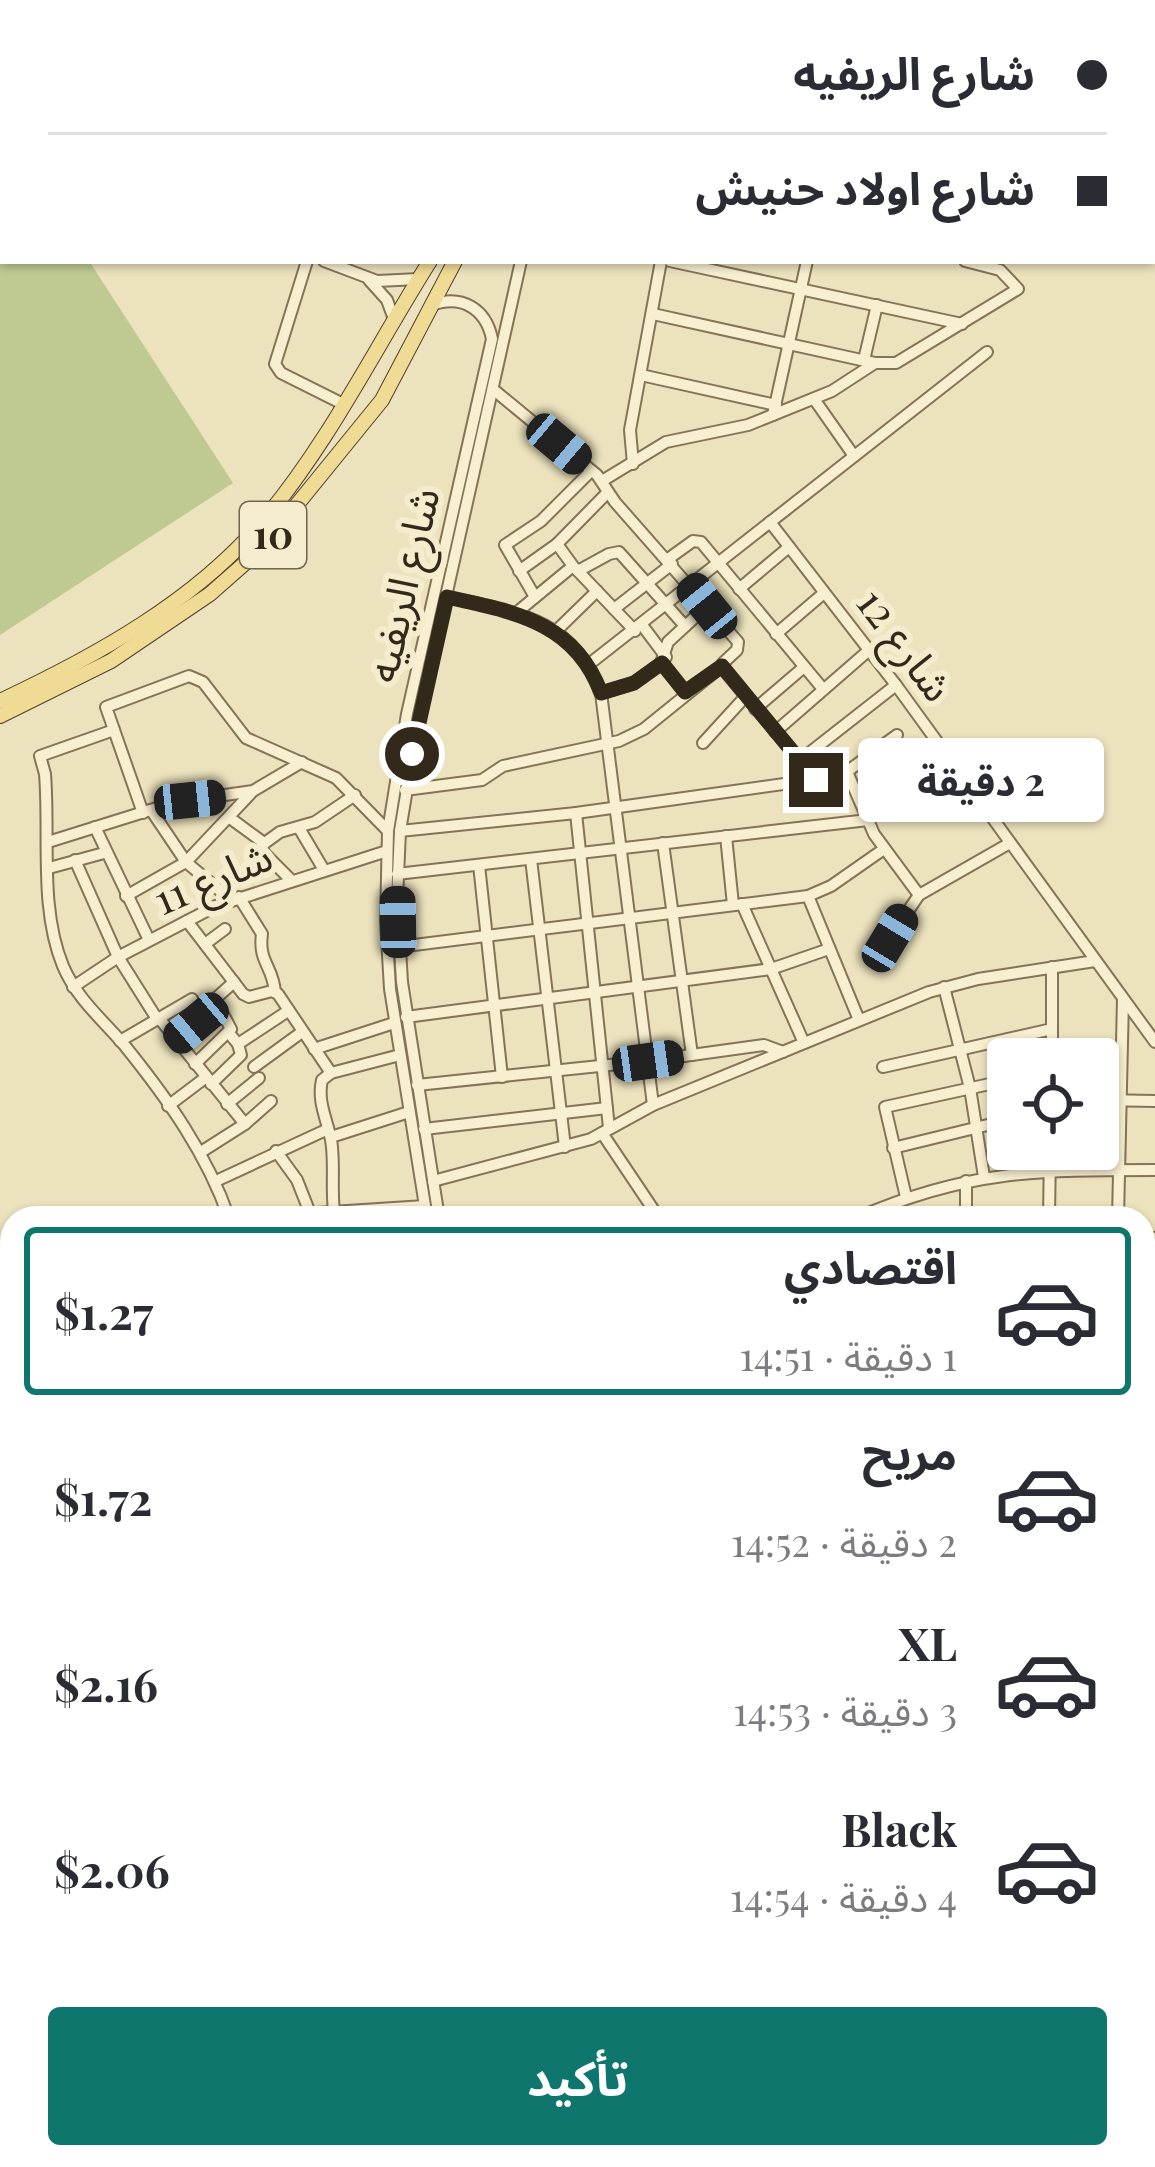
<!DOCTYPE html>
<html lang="ar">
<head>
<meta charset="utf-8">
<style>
	body { margin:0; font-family:"Playfair Display","Noto Sans Arabic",serif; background:#f7f7f7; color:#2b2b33; direction:rtl; height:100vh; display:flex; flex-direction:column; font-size:45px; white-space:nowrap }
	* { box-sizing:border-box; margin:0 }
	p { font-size:39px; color:#7c7c81 }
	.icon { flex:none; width:66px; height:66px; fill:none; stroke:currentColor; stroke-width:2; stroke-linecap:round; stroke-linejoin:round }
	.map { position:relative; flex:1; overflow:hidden; direction:ltr }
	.drawer { position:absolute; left:0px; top:1206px; width:1155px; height:963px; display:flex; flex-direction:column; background:#fff; border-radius:36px 36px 0 0; box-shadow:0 3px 9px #0004; direction:rtl }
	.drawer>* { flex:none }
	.banner { position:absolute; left:0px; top:0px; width:1155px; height:264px; box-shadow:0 3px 9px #0004; direction:rtl; display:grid; align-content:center; height:264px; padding:0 48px; background:#fff }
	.controls { position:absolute; left:987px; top:1038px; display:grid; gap:24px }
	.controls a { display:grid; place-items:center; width:132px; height:132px; border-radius:12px; background:#fff; box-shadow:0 3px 9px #0004; font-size:60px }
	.end { position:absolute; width:54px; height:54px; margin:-27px; border:15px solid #33291b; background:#fff; box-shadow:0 0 0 6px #fff }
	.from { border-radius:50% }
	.bubble { position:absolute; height:84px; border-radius:12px; background:#fff; box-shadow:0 3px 9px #0004; font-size:39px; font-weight:700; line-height:84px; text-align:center; direction:rtl }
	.car { position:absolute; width:36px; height:72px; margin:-36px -18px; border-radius:15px; box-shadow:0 0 9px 3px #0007; background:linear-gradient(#222 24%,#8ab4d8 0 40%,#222 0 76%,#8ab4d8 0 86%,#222 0) }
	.banner b { display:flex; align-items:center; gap:42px; height:114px; font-size:45px }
	.banner b+b { border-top:3px solid #e1e1e2 }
	.banner i { width:30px; height:30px; background:#2b2b33 }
	ul { padding:21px 0 0; list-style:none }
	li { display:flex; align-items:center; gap:36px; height:168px; margin:0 24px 18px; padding:0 24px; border:6px solid transparent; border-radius:12px }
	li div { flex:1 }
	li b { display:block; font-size:45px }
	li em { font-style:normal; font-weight:700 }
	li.selected { border-color:#0f766e }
	li>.icon { width:108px; height:108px; stroke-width:1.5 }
	.button { display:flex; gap:24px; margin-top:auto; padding:24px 48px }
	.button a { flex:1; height:138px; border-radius:12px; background:#0f766e; color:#fff; font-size:48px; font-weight:700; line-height:138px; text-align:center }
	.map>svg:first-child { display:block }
	.green { fill:#bfca92 }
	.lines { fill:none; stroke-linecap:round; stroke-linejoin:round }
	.minor-casing { stroke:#847357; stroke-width:14 }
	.major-casing { stroke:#51402c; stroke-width:16 }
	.minor { stroke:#f8efd0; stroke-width:10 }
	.major { stroke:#f0db94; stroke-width:14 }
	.route { stroke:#33291b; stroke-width:15 }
	.labels { text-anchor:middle; stroke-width:12; stroke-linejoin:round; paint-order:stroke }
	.shield { fill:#f4eccd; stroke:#6d6450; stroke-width:3 }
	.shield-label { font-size:39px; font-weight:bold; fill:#33291b }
	.street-label { font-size:42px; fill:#33291b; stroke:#f4eccd }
</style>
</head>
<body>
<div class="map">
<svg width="1155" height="2167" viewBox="0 0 1155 2167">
	<rect width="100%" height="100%" fill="#ece2bd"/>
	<path class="green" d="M0,123L3,261H89L233,483L0,635Z"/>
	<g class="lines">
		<g class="minor-casing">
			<g id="minor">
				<path d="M94,0V3"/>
				<path d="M386,0L391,3"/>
				<path d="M483,0L488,3"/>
				<path d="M572,0L577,3"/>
				<path d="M687,0V3"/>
				<path d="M351,3V0"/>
				<path d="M506,3L507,0"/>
				<path d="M0,109L3,114"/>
				<path d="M307,261L275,364L281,373L343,404"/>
				<path d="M324,261L377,281L419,279"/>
				<path d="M670,261L962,324"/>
				<path d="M369,280L387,300L394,319"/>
				<path d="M653,314L875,363H896L1018,289L1000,270L965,261"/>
				<path d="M864,360L877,305"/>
				<path d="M641,375L776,405"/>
				<path d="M494,390L597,475L615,502L738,642L737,650L723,663L724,670L816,780"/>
				<path d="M814,399L854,456"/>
				<path d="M773,415L807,261"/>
				<path d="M633,464L630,430L661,261"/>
				<path d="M602,481L666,442L748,425L832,391L875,363"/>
				<path d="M770,522L896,685L1155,1042"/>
				<path d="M668,559L693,541L701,542L823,689"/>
				<path d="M575,568L635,631"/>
				<path d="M519,571L557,544L608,492"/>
				<path d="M578,571L609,554L619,552L685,626"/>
				<path d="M739,589L789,547"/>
				<path d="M447,597C516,612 573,618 601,693L653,1105"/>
				<path d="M535,597L505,545L541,521L591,471"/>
				<path d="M614,609L672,564"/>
				<path d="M516,613L573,566L557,544"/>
				<path d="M642,625L666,657"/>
				<path d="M556,631L597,591"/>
				<path d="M776,634L824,593"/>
				<path d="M661,663L685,692"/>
				<path d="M588,665L987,352"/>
				<path d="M601,693L634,683L661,663L668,642L707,606"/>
				<path d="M755,709L804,667"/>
				<path d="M114,730L40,756L45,774C50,836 39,908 63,966C77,999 102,1019 125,1046C167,1098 207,1154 229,1218"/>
				<path d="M775,732L868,651"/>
				<path d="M703,743L745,697"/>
				<path d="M799,761L896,685"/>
				<path d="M848,774L874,834L919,895"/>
				<path d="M405,790L482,780L503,766L619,741L644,729L722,666"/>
				<path d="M151,810L186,862L231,900"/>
				<path d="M143,813L106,707L189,676L203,682L246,738L336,778L388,831"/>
				<path d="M576,813L609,1128"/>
				<path d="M230,818L264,843"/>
				<path d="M95,827L149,940"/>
				<path d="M299,828L324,870"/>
				<path d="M400,831L576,813L841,776L897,735"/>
				<path d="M726,836L733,905"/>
				<path d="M48,842L176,802L253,791L302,762"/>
				<path d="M663,843L692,1055"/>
				<path d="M531,859L565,1147"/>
				<path d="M75,860L118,957L157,1019"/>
				<path d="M479,865L502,1077"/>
				<path d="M49,868L104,853"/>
				<path d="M397,874L868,820"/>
				<path d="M291,880L264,853L262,845L280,832L315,822L355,795"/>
				<path d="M126,896L186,862L251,793"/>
				<path d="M808,896L859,1020"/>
				<path d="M239,897L262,934C258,962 273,966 275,992"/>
				<path d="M742,904L804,1043"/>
				<path d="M187,921L243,994L249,997L272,991L278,994L331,1073"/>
				<path d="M890,937L919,895L1010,843"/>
				<path d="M205,944L225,929"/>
				<path d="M398,947L808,896L831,886L884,849"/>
				<path d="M73,987L118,957L216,906L387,851"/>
				<path d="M944,987L970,1088L984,1177"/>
				<path d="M406,1017L771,969L829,949"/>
				<path d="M159,1018L245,1124"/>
				<path d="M120,1041L192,999"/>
				<path d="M176,1041L218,1006"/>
				<path d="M238,1044L288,1011"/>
				<path d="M314,1049L394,1023"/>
				<path d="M1052,1059V967"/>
				<path d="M195,1064L231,1029L215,999L234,982"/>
				<path d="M254,1067L302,1032"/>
				<path d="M883,1067L1052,1029"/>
				<path d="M211,1084L241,1055L238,1044L228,1032"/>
				<path d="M417,1085L648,1061L764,1045L783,1052"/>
				<path d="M1098,1100L1155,1101"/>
				<path d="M227,1104L259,1078"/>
				<path d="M168,1106L205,1078"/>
				<path d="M424,1129L607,1108"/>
				<path d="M602,1133L659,1218"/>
				<path d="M331,1137L409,1112"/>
				<path d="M893,1148L1008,1120"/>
				<path d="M276,1151L297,1180L310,1213"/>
				<path d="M201,1152L245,1124L271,1101"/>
				<path d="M216,1181L328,1129"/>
				<path d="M433,1181L591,1139L653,1105L929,992L978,979L1095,961"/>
				<path d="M966,1181V1218"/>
				<path d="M906,1197L885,1107L1008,1080"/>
				<path d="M334,1211C331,1188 335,1161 331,1140C327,1119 317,1102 322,1080L331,1073L400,1055"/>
				<path d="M237,1218L425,1206"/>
				<path d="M427,1218L390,989L386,920L388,831L407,714L492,339C486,309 462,294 432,305"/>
				<path d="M439,1218L402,982L397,899L400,831L419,717L521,261"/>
				<path d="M857,1218C967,1170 1038,1170 1155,1170"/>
				<path d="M1049,1218L1050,1149"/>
				<path d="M1118,1218L1123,999"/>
				<path d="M1143,1238H1155"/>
				<path d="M1143,1293L1155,1292"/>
				<path d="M0,1294L12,1292"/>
				<path d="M0,1327L12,1325"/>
				<path d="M1143,1352L1155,1350"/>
				<path d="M0,1364L12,1412L0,1416"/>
				<path d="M1143,1412H1155"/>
				<path d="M0,1452L12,1448"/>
				<path d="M0,1484L12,1480"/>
				<path d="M1143,1500L1155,1498"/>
				<path d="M0,1519L12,1508"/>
				<path d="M1143,1552L1155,1592"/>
				<path d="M0,1562L12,1573"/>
				<path d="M1143,1641L1155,1679"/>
				<path d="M0,1654L12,1647"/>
				<path d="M0,1671L12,1689"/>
				<path d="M0,1720L12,1715"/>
				<path d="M1143,1754L1155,1755"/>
				<path d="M1143,1771L1155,1772"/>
				<path d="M0,1783L12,1816"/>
				<path d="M1143,1811L1155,1812"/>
				<path d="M1143,1850L1155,1851"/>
				<path d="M1143,1931L1155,1930"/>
				<path d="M0,1946L12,1941"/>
				<path d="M1143,1961L1155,1960"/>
				<path d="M1143,1992L1155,1991"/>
				<path d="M0,2017L12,2013"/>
				<path d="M1143,2026L1155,2025"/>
				<path d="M0,2057L12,2054"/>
				<path d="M0,2083L8,2081"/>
				<path d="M1143,2084L1155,2082"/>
				<path d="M1143,2112L1148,2167"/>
				<path d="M0,2155L12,2149"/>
				<path d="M265,2157L268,2167"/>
				<path d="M292,2157L294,2167"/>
				<path d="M346,2157L349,2167"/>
				<path d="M506,2157L508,2167"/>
				<path d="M579,2157L580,2167"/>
				<path d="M591,2157L592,2167"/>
				<path d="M667,2157L668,2167"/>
				<path d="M734,2157L736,2167"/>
				<path d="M800,2157L801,2167"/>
				<path d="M864,2157L866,2167"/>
				<path d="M1012,2157V2167"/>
				<path d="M1063,2157L1064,2167"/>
				<path d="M402,2167L431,2158"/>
				<path d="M972,2167L973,2157"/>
				<path d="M1104,2167L1107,2161L1155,2156"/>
			</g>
		</g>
		<g class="major-casing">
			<g id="major">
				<path d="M595,3L597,0"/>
				<path d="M613,3L615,0"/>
				<path d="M0,701C94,657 194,602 262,522C329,443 375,348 430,261"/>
				<path d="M0,716L111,661L210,594L260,550L382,400L455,261"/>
			</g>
		</g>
		<use href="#minor" class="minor"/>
		<use href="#major" class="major"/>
	</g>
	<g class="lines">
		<path class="route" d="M412,754L447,597C514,612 575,622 601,693L634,683L662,663L685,692L722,666L816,780"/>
	</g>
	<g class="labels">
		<rect class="shield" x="240" y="502" width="66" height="66" rx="9"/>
		<g class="shield-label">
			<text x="273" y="549">10</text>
		</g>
		<g class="street-label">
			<text transform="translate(403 585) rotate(-77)" y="15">شارع الريفيه</text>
			<text transform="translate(905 645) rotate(53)" y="15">شارع 12</text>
			<text transform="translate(213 878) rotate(-23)" y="15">شارع 11</text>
		</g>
	</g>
</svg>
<div class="controls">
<a><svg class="icon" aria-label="locate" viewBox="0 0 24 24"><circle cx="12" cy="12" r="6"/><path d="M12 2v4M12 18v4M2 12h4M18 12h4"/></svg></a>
</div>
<i class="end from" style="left:412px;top:754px"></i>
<i class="end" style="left:816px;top:780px"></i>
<div class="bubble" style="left:858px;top:738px;width:246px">2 دقيقة</div>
<i class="car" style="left:559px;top:444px;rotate:130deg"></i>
<i class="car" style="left:707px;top:606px;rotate:321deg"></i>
<i class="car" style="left:190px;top:800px;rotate:84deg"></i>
<i class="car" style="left:398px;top:922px;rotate:359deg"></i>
<i class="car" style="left:890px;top:938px;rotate:31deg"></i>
<i class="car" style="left:196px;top:1023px;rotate:230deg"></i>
<i class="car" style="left:648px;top:1061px;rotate:82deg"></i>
<div class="banner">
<b><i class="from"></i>شارع الريفيه</b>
<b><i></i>شارع اولاد حنيش</b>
</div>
<section class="drawer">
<ul>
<li class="selected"><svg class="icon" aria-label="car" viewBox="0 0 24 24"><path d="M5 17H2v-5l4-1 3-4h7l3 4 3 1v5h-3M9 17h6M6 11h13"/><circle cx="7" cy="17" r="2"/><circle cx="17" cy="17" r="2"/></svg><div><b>اقتصادي</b><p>1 دقيقة · 14:51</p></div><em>$1.27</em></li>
<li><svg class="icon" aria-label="car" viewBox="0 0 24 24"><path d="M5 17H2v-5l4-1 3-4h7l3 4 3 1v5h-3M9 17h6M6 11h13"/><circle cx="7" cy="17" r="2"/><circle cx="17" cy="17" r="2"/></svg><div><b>مريح</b><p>2 دقيقة · 14:52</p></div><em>$1.72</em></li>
<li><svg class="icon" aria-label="car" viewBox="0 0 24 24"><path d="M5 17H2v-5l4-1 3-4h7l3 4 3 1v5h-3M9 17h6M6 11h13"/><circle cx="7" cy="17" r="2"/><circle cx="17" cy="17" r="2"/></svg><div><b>XL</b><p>3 دقيقة · 14:53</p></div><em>$2.16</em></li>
<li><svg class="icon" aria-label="car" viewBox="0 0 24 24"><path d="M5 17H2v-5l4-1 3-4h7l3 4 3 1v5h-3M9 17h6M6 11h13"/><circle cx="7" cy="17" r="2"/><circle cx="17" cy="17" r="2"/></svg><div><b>Black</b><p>4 دقيقة · 14:54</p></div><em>$2.06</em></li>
</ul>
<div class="button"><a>تأكيد</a></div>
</section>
</div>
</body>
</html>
